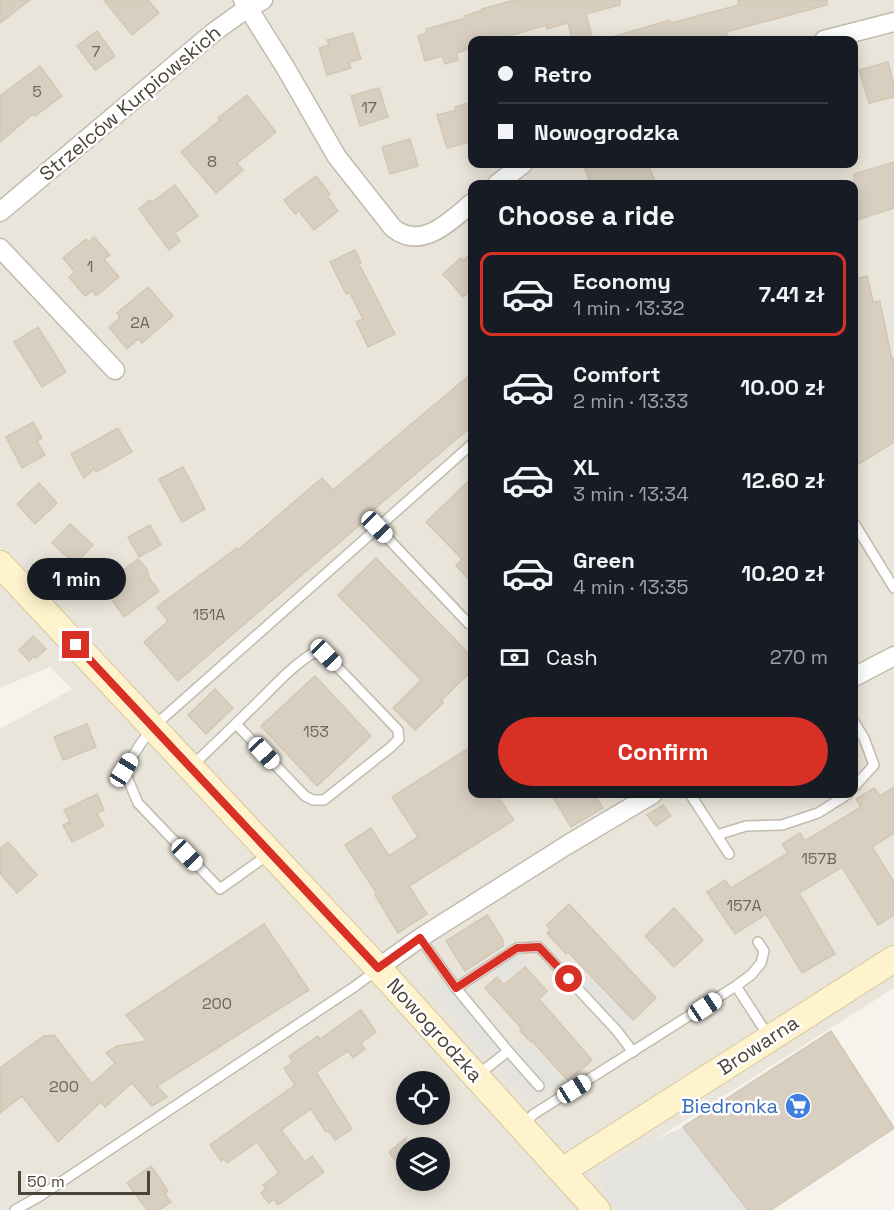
<!DOCTYPE html>
<html lang="en">
<head>
<meta charset="utf-8">
<style>
	body { margin:0; font-family:"Space Grotesk",sans-serif; background:#242831; color:#f1f3f6; height:100vh; display:flex; flex-direction:column; font-size:22px; white-space:nowrap }
	* { box-sizing:border-box; margin:0 }
	p { font-size:20px; color:#9ea1a6 }
	.icon { flex:none; width:33px; height:33px; fill:none; stroke:currentColor; stroke-width:2; stroke-linecap:round; stroke-linejoin:round }
	.map { position:relative; flex:1; overflow:hidden }
	.details { position:absolute; left:468px; top:180px; width:390px; height:618px; display:flex; flex-direction:column; background:#171b24; border-radius:12px; box-shadow:0 3px 15px #0003 }
	.details>* { flex:none }
	.guide { position:absolute; left:468px; top:36px; width:390px; height:132px; border-radius:12px; box-shadow:0 3px 15px #0003; display:grid; align-content:center; height:132px; padding:0 30px; background:#171b24 }
	.controls { position:absolute; left:396px; top:1071px; display:grid; gap:12px }
	.controls a { display:grid; place-items:center; width:54px; height:54px; border-radius:50%; background:#171b24; box-shadow:0 3px 15px #0003; font-size:30px }
	.scale { position:absolute; left:18px; bottom:15px; width:132px; box-sizing:border-box; padding-left:6px; border:3px solid #4b4439; border-top:0; font-size:16px; line-height:21px; white-space:nowrap; color:#4b4439; -webkit-text-stroke:4px #fff; paint-order:stroke }
	.end { position:absolute; width:27px; height:27px; margin:-14px; border:8px solid #d93025; background:#fff; box-shadow:0 0 0 3px #fff }
	.from { border-radius:50% }
	.bubble { position:absolute; height:42px; border-radius:21px; background:#171b24; box-shadow:0 3px 15px #0003; font-size:20px; font-weight:700; line-height:42px; text-align:center }
	.car { position:absolute; width:18px; height:36px; margin:-18px -9px; border-radius:8px; box-shadow:0 0 4px 2px #0007; background:linear-gradient(#fff 24%,#345 0 40%,#fff 0 76%,#345 0 86%,#fff 0) }
	.guide b { display:flex; align-items:center; gap:21px; height:57px; font-size:22px }
	.guide b+b { border-top:2px solid #363941 }
	.guide i { width:15px; height:15px; background:#f1f3f6 }
	ul { padding:0; list-style:none }
	li { display:flex; align-items:center; gap:18px; height:84px; margin:0 12px 9px; padding:0 18px; border:3px solid transparent; border-radius:12px }
	li div { flex:1 }
	li b { display:block; font-size:22px }
	li em { font-style:normal; font-weight:700 }
	li.on { border-color:#d93025 }
	li>.icon { width:54px; height:54px; stroke-width:1.5 }
	h2 { padding:0 30px; font-size:27px; line-height:72px }
	.pay { display:flex; align-items:center; gap:15px; height:66px; padding:0 30px; font-size:22px }
	.pay p { margin-inline-start:auto }
	.button { display:flex; gap:12px; margin-top:auto; padding:12px 30px }
	.button a { flex:1; height:69px; border-radius:36px; background:#d93025; color:#fff; font-size:24px; font-weight:700; line-height:69px; text-align:center }
	.map>svg:first-child { display:block }
	.residential { fill:#eae5da; fill-rule:evenodd }
	.parking { fill:#e5e3e0 }
	.building { fill:#d8cfc1; stroke:#d3c7b4; stroke-width:1.5 }
	.lines { fill:none; stroke-linecap:round; stroke-linejoin:round }
	.lane-casing { stroke:#c2bbae; stroke-width:12 }
	.street-casing { stroke:#c2bbae; stroke-width:21 }
	.secondary-casing { stroke:#d6c79b; stroke-width:28 }
	.lane { stroke:#fff; stroke-width:9 }
	.street { stroke:#fff; stroke-width:18 }
	.secondary { stroke:#fff3cd; stroke-width:26 }
	.route { stroke:#d93025; stroke-width:8 }
	.labels { text-anchor:middle; stroke-width:5; stroke-linejoin:round; paint-order:stroke }
	.number-label { font-size:16px; fill:#6e675b }
	.street-label { font-size:20px; fill:#4b4439; stroke:#fff }
	.shop-label { font-size:20px; fill:#366cbe; stroke:#fff; text-anchor:end }
</style>
</head>
<body>
<div class="map">
<svg width="894" height="1210" viewBox="0 0 894 1210">
	<rect width="100%" height="100%" fill="#f6f3ec"/>
	<path class="residential" d="M0,0H894V988L639,1150L683,1210H0V729L72,689L50,667L0,688ZM472,40H854V164H472ZM472,184H854V794H472ZM406,1082H440V1114H406ZM406,1148H440V1180H406Z"/>
	<g class="parking">
		<path d="M517,948L528,962L505,983L489,967Z"/>
		<path d="M582,970L630,1021L617,1031L569,979Z"/>
		<path d="M446,974L508,1051L520,1042L526,1048L531,1045L564,1081L530,1102L429,990Z"/>
		<path d="M683,1127L748,1210H619L606,1196L600,1166Z"/>
	</g>
	<g class="building">
		<path d="M0,0H30L0,23Z"/>
		<path d="M104,0H148L159,13L132,35Z"/>
		<path d="M515,0H620V5L586,14L593,40H578L577,37L572,38L568,23L547,29L546,25L509,36L510,40H472V48L456,53L458,60L445,64L442,56L425,61L418,36L427,33L426,29L465,18L464,16L483,10L482,9Z"/>
		<path d="M738,0H827V5L726,32L729,40H613L612,37L670,20L671,23L739,5Z"/>
		<path d="M97,31L115,56L95,70L77,46Z"/>
		<path d="M353,33L361,59L349,62L351,68L327,75L319,48L329,45L327,40Z"/>
		<path d="M888,62L894,85V97L869,103L859,70Z"/>
		<path d="M40,66L62,96L35,116L33,114L0,142V96Z"/>
		<path d="M379,88L388,117L360,126L351,96Z"/>
		<path d="M247,95L276,132L237,163L243,170L216,193L181,152L220,120L218,118Z"/>
		<path d="M472,102V139L467,140L468,142L447,148L437,115L456,110L455,107Z"/>
		<path d="M410,139L418,166L390,174L382,147Z"/>
		<path d="M894,162V208L854,221V174Z"/>
		<path d="M594,164H648L656,184H591L584,167Z"/>
		<path d="M316,176L330,194L327,196L338,211L314,230L299,211L295,214L284,200Z"/>
		<path d="M175,185L198,216L175,233L180,241L169,250L139,209L150,200L152,202Z"/>
		<path d="M94,237L110,255L104,259L119,277L96,296L92,291L85,296L69,277L75,272L63,258L86,239L89,242Z"/>
		<path d="M355,250L361,263L359,264L395,334L368,347L356,322L363,319L350,293L346,294L330,262Z"/>
		<path d="M472,252V289L463,297L443,274L461,258L463,261Z"/>
		<path d="M867,276L873,302L880,301L892,360L894,358V442L854,467V279Z"/>
		<path d="M148,287L173,316L142,343L138,339L127,349L109,327L120,318L117,313Z"/>
		<path d="M38,327L66,372L42,387L14,342Z"/>
		<path d="M472,373V426L360,521L362,523L178,681L144,642L168,621L157,607L237,548L238,550L322,478L333,490Z"/>
		<path d="M33,422L42,438L37,441L45,455L22,468L6,437Z"/>
		<path d="M118,428L132,452L96,472L94,469L84,478L71,454Z"/>
		<path d="M183,467L205,509L182,522L159,479Z"/>
		<path d="M472,478V582L456,566L462,559L426,522Z"/>
		<path d="M39,483L57,503L35,524L17,504Z"/>
		<path d="M70,524L93,545L75,564L52,543Z"/>
		<path d="M150,525L161,545L139,557L128,537Z"/>
		<path d="M376,558L472,657V670L441,701L443,703L415,730L393,708L421,680L338,595Z"/>
		<path d="M138,559L147,569L149,578L159,591L124,617L99,582L116,568L123,570Z"/>
		<path d="M33,636L46,649L36,658L34,656L29,661L19,650Z"/>
		<path d="M315,676L371,736L317,786L261,726Z"/>
		<path d="M215,689L233,708L206,734L188,715Z"/>
		<path d="M87,724L96,747L63,760L54,737Z"/>
		<path d="M472,746V794H496L514,820L409,886L427,914L398,933L375,895L377,894L345,845L371,828L389,856L418,837L392,797Z"/>
		<path d="M894,787V833L872,847L894,882V915L878,925L842,867L799,893L835,954L802,973L766,914L735,934L707,892L725,880L731,888L788,853L782,844L800,833L805,841L861,807L856,799L874,788L880,796Z"/>
		<path d="M97,794L104,810L97,813L104,826L72,842L63,825L70,822L64,810Z"/>
		<path d="M551,794H594L603,808L571,827Z"/>
		<path d="M663,805L671,816L656,826L647,815Z"/>
		<path d="M8,842L37,875L17,893L0,873V849Z"/>
		<path d="M569,904L656,998L633,1020L568,952L566,954L547,933L550,930L547,925Z"/>
		<path d="M674,908L703,940L674,967L645,936Z"/>
		<path d="M487,915L503,940V946L465,971L446,941Z"/>
		<path d="M264,924L309,990L157,1086L167,1097L152,1106L132,1083L105,1107L101,1102L58,1142L22,1096L0,1113V1068L44,1036L54,1035L92,1084L115,1063L106,1053L117,1046L147,1041L126,1015Z"/>
		<path d="M525,967L547,991L539,999L592,1060L568,1081L532,1041L531,1042L520,1031L522,1029L485,988L497,977L504,985Z"/>
		<path d="M361,1010L376,1032L361,1043L365,1049L353,1058L348,1051L316,1072L352,1129L335,1140L328,1130L326,1132L311,1109L281,1130L305,1162L312,1156L324,1172L278,1205L274,1199L269,1203L261,1193L266,1189L263,1185L279,1173L257,1142L227,1163L224,1159L221,1161L210,1145L295,1085L284,1068L293,1062L289,1056L318,1036L320,1039Z"/>
		<path d="M831,1031L894,1128L771,1210H748L683,1127Z"/>
		<path d="M406,1138V1174L389,1152Z"/>
		<path d="M151,1166L168,1191L165,1194L171,1202L159,1210H147L127,1183Z"/>
	</g>
	<g class="lines">
		<g class="lane-casing">
			<g id="lane">
				<path d="M854,523L894,588"/>
				<path d="M377,527L469,624"/>
				<path d="M854,722L864,738L874,765L854,787"/>
				<path d="M192,766C216,743 240,720 263,697C279,681 294,665 313,653L326,655L398,730L399,739L391,747L324,800H313L305,796L236,724"/>
				<path d="M690,794L729,854"/>
				<path d="M717,835L746,826L782,825L818,813L848,794"/>
				<path d="M269,854L220,889L138,803L124,770L141,743L153,727L472,444"/>
				<path d="M420,938L456,988"/>
				<path d="M736,986L769,1037"/>
				<path d="M478,1075L508,1051"/>
				<path d="M539,1086L508,1051L456,988L517,948L539,947L617,1031L633,1052"/>
				<path d="M523,1124L534,1114L736,986L751,975L761,963L764,951L758,942"/>
				<path d="M15,1210L40,1196L354,987L377,970"/>
			</g>
		</g>
		<g class="street-casing">
			<g id="street">
				<path d="M243,0L285,67L337,157L393,228C422,251 450,221 472,203"/>
				<path d="M824,40L894,22"/>
				<path d="M497,184L523,164"/>
				<path d="M0,212L214,32L239,14L263,0"/>
				<path d="M0,248L115,370"/>
				<path d="M854,677L894,656"/>
				<path d="M378,968L420,938L567,845L653,794"/>
			</g>
		</g>
		<g class="secondary-casing">
			<g id="secondary">
				<path d="M0,564L378,968L597,1210"/>
				<path d="M562,1171L894,959"/>
			</g>
		</g>
		<use href="#lane" class="lane"/>
		<use href="#street" class="street"/>
		<use href="#secondary" class="secondary"/>
	</g>
	<g class="lines">
		<path class="route" d="M76,645L378,968L420,938L456,988L517,948L539,947L569,979"/>
	</g>
	<defs>
		<g id="supermarket-disc" transform="scale(1.35)"><circle r="9.5" fill="#3f7fe0" stroke="#fff"/><path d="M-6-5.5h2.5l.6 2H6L4.5 2H-2.5L-4.4-4H-6ZM-1.5 3.2a1.3 1.3 0 1 0 .1 0ZM3 3.2a1.3 1.3 0 1 0 .1 0Z" fill="#fff"/></g>
	</defs>
	<g fill-rule="evenodd">
		<use href="#supermarket-disc" x="798" y="1106"/>
	</g>
	<g class="labels">
		<g class="number-label">
			<text x="96" y="57">7</text>
			<text x="37" y="97">5</text>
			<text x="369" y="113">17</text>
			<text x="212" y="167">8</text>
			<text x="90" y="272">1</text>
			<text x="140" y="328">2A</text>
			<text x="209" y="620">151A</text>
			<text x="316" y="737">153</text>
			<text x="819" y="864">157B</text>
			<text x="744" y="911">157A</text>
			<text x="217" y="1009">200</text>
			<text x="64" y="1092">200</text>
		</g>
		<g class="street-label">
			<text transform="translate(130 103) rotate(-40)" y="7">Strzelców Kurpiowskich</text>
			<text transform="translate(435 1030) rotate(48)" y="7">Nowogrodzka</text>
			<text transform="translate(758 1045) rotate(-33)" y="7">Browarna</text>
		</g>
		<g class="shop-label">
			<text x="778" y="1113">Biedronka</text>
		</g>
	</g>
</svg>
<div class="controls">
<a><svg class="icon" aria-label="locate" viewBox="0 0 24 24"><circle cx="12" cy="12" r="6"/><path d="M12 2v4M12 18v4M2 12h4M18 12h4"/></svg></a>
<a><svg class="icon" aria-label="layers" viewBox="0 0 24 24"><path d="M12 4l9 5-9 5-9-5zM3 14l9 5 9-5"/></svg></a>
</div>
<div class="scale">50 m</div>
<i class="end from" style="left:569px;top:979px"></i>
<i class="end" style="left:76px;top:645px"></i>
<div class="bubble" style="left:27px;top:558px;width:99px">1 min</div>
<i class="car" style="left:377px;top:527px;rotate:136deg"></i>
<i class="car" style="left:326px;top:655px;rotate:136deg"></i>
<i class="car" style="left:264px;top:753px;rotate:137deg"></i>
<i class="car" style="left:124px;top:770px;rotate:32deg"></i>
<i class="car" style="left:187px;top:855px;rotate:136deg"></i>
<i class="car" style="left:705px;top:1007px;rotate:56deg"></i>
<i class="car" style="left:574px;top:1089px;rotate:58deg"></i>
<div class="guide">
<b><i class="from"></i>Retro</b>
<b><i></i>Nowogrodzka</b>
</div>
<section class="details">
<h2>Choose a ride</h2>
<ul>
<li class="on"><svg class="icon" aria-label="car" viewBox="0 0 24 24"><path d="M5 17H2v-5l4-1 3-4h7l3 4 3 1v5h-3M9 17h6M6 11h13"/><circle cx="7" cy="17" r="2"/><circle cx="17" cy="17" r="2"/></svg><div><b>Economy</b><p>1 min · 13:32</p></div><em>7.41 zł</em></li>
<li><svg class="icon" aria-label="car" viewBox="0 0 24 24"><path d="M5 17H2v-5l4-1 3-4h7l3 4 3 1v5h-3M9 17h6M6 11h13"/><circle cx="7" cy="17" r="2"/><circle cx="17" cy="17" r="2"/></svg><div><b>Comfort</b><p>2 min · 13:33</p></div><em>10.00 zł</em></li>
<li><svg class="icon" aria-label="car" viewBox="0 0 24 24"><path d="M5 17H2v-5l4-1 3-4h7l3 4 3 1v5h-3M9 17h6M6 11h13"/><circle cx="7" cy="17" r="2"/><circle cx="17" cy="17" r="2"/></svg><div><b>XL</b><p>3 min · 13:34</p></div><em>12.60 zł</em></li>
<li><svg class="icon" aria-label="car" viewBox="0 0 24 24"><path d="M5 17H2v-5l4-1 3-4h7l3 4 3 1v5h-3M9 17h6M6 11h13"/><circle cx="7" cy="17" r="2"/><circle cx="17" cy="17" r="2"/></svg><div><b>Green</b><p>4 min · 13:35</p></div><em>10.20 zł</em></li>
</ul>
<div class="pay"><svg class="icon" aria-label="cash" viewBox="0 0 24 24"><path d="M3 7h18v10H3z"/><circle cx="12" cy="12" r="2"/></svg>Cash<p>270 m</p></div>
<div class="button"><a>Confirm</a></div>
</section>
</div>
</body>
</html>
